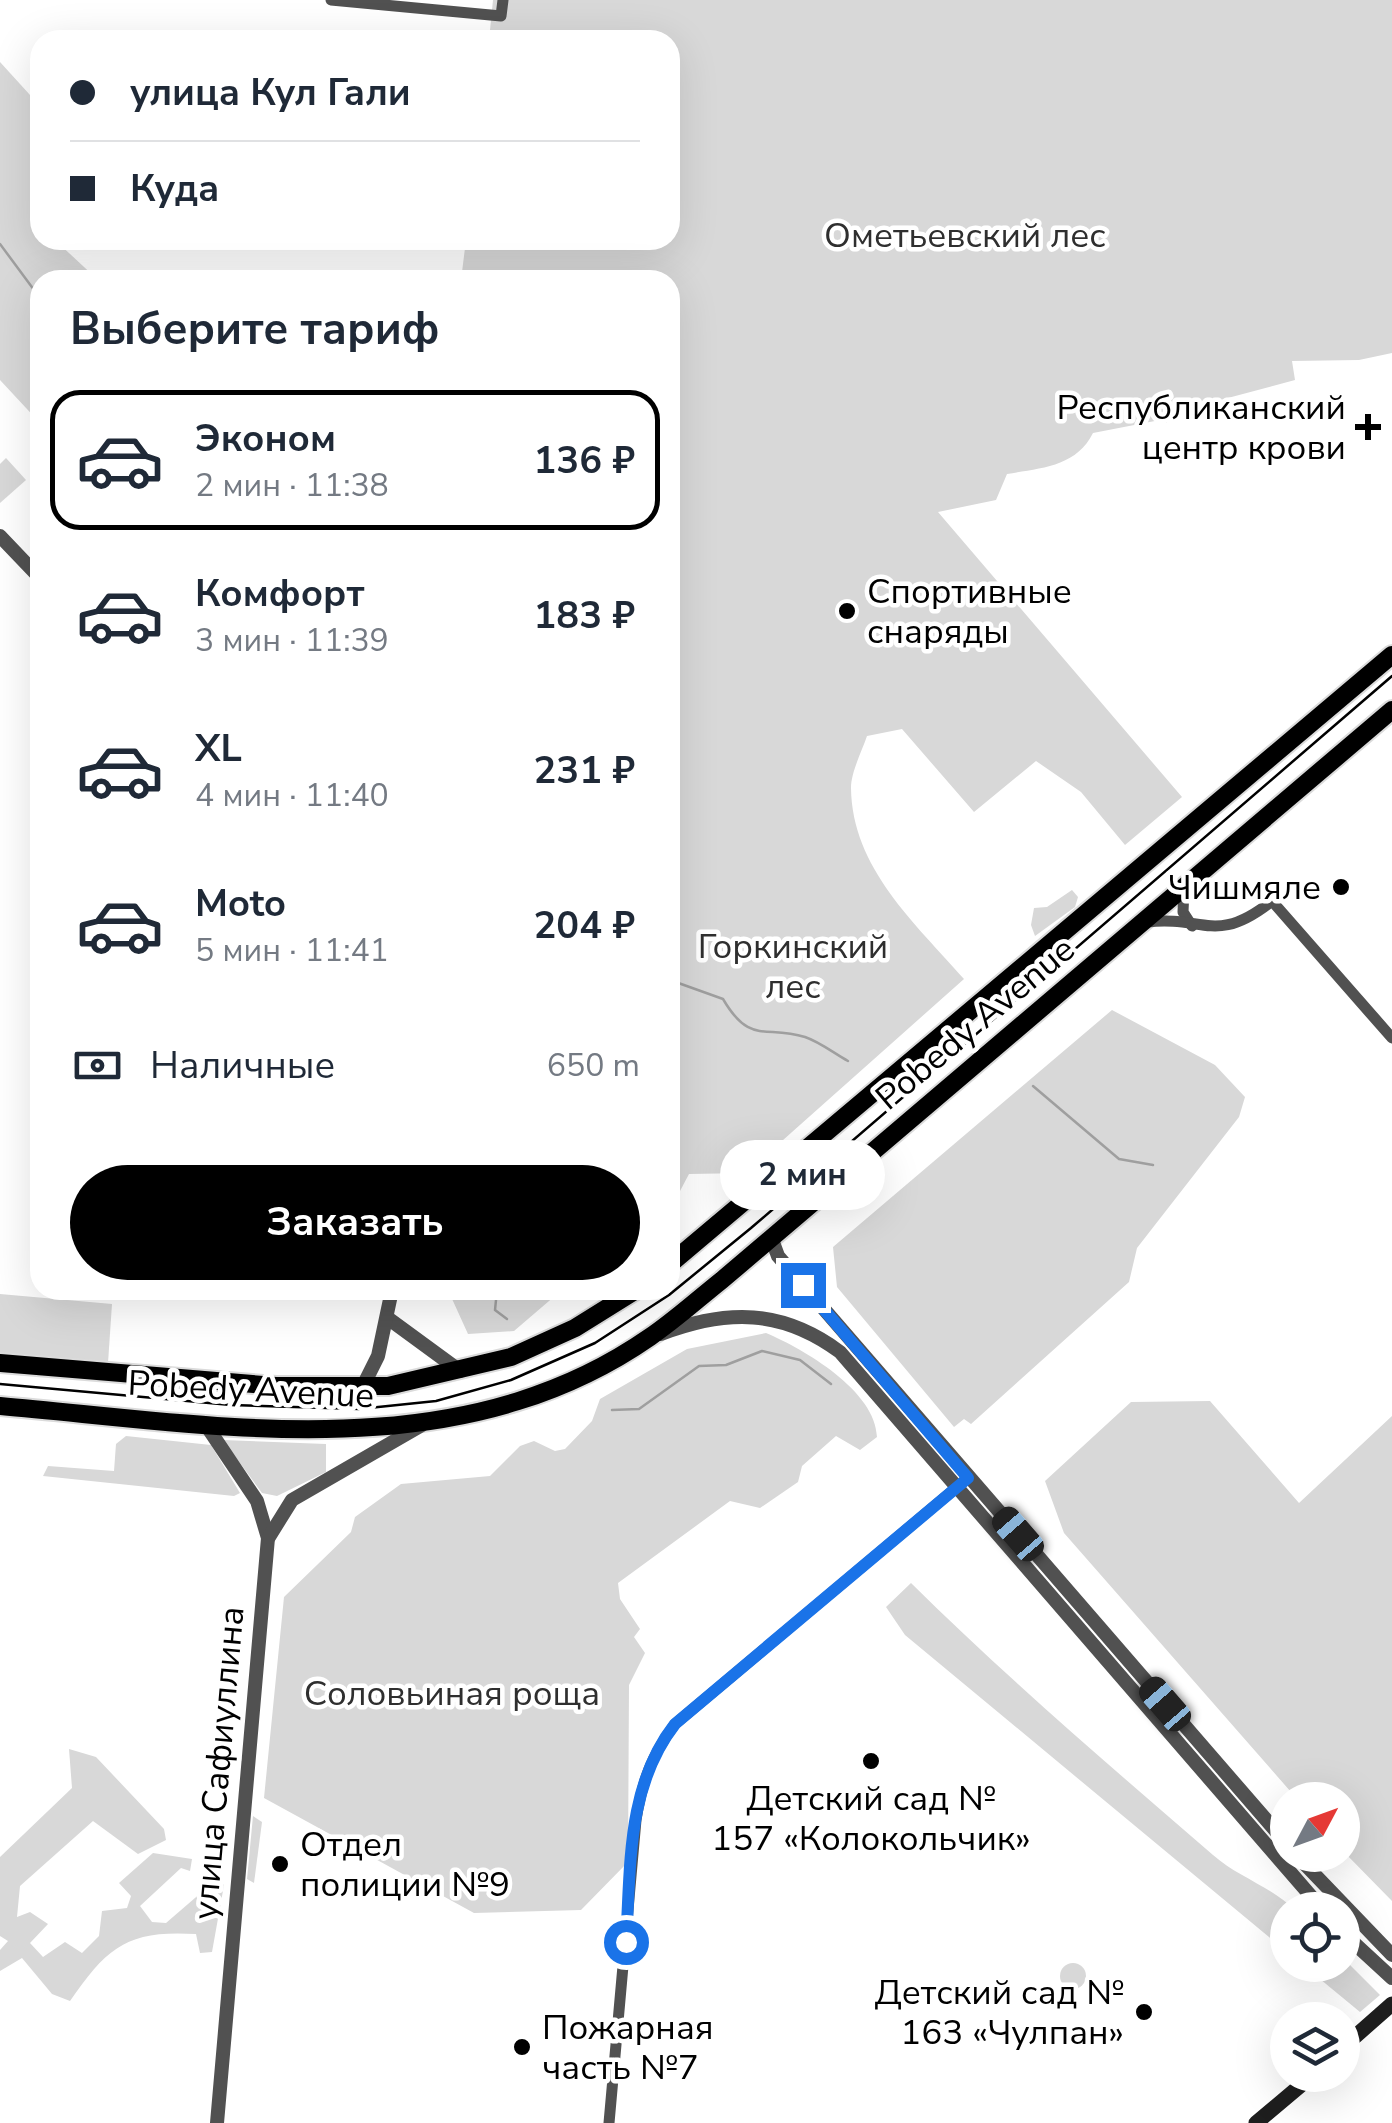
<!DOCTYPE html>
<html lang="ru">
<head>
<meta charset="utf-8">
<style>
	body { margin:0; font-family:"Nunito Sans",sans-serif; background:#f2f2f3; color:#1f2937; height:100vh; display:flex; flex-direction:column; font-size:38px; white-space:nowrap }
	* { box-sizing:border-box; margin:0 }
	p { font-size:32px; color:#747a83 }
	.icon { flex:none; width:55px; height:55px; fill:none; stroke:currentColor; stroke-width:2; stroke-linecap:round; stroke-linejoin:round }
	.map { position:relative; flex:1; overflow:hidden }
	.details { position:absolute; left:30px; top:270px; width:650px; height:1030px; display:flex; flex-direction:column; background:#fff; border-radius:30px; box-shadow:0 10px 40px #0002 }
	.details>* { flex:none }
	.guide { position:absolute; left:30px; top:30px; width:650px; height:220px; border-radius:30px; box-shadow:0 10px 40px #0002; display:grid; align-content:center; height:220px; padding:0 40px; background:#fff }
	.needle { width:65px; rotate:49deg }
	.fabs { position:absolute; left:1270px; top:1782px; display:grid; gap:20px }
	.fabs a { display:grid; place-items:center; width:90px; height:90px; border-radius:50%; background:#fff; box-shadow:0 10px 40px #0002; font-size:50px }
	.end { position:absolute; width:45px; height:45px; margin:-22px; border:12px solid #1a73e8; background:#fff; box-shadow:0 0 0 5px #fff }
	.from { border-radius:50% }
	.bubble { position:absolute; height:70px; border-radius:35px; background:#fff; box-shadow:0 10px 40px #0002; font-size:32px; font-weight:700; line-height:70px; text-align:center }
	.car { position:absolute; width:30px; height:60px; margin:-30px -15px; border-radius:12px; box-shadow:0 0 8px 2px #0007; background:linear-gradient(#222 24%,#8ab4d8 0 40%,#222 0 76%,#8ab4d8 0 86%,#222 0) }
	.guide b { display:flex; align-items:center; gap:35px; height:95px; font-size:38px }
	.guide b+b { border-top:2px solid #e0e1e3 }
	.guide i { width:25px; height:25px; background:#1f2937 }
	ul { padding:0; list-style:none }
	li { display:flex; align-items:center; gap:30px; height:140px; margin:0 20px 15px; padding:0 20px; border:5px solid transparent; border-radius:30px }
	li div { flex:1 }
	li b { display:block; font-size:38px }
	li em { font-style:normal; font-weight:700 }
	li.active { border-color:#000 }
	li>.icon { width:90px; height:90px; stroke-width:1.5 }
	h2 { padding:0 40px; font-size:45px; line-height:120px }
	.pay { display:flex; align-items:center; gap:25px; height:110px; padding:0 40px; font-size:38px }
	.pay p { margin-inline-start:auto }
	.cta { display:flex; gap:20px; margin-top:auto; padding:20px 40px }
	.cta a { flex:1; height:115px; border-radius:60px; background:#000; color:#fff; font-size:40px; font-weight:700; line-height:115px; text-align:center }
	.map>svg:first-child { display:block }
	.green { fill:#d8d8d8 }
	.lines { fill:none; stroke-linecap:round; stroke-linejoin:round }
	.stream { stroke:#9f9f9f; stroke-width:2.5 }
	.primary-casing { stroke:#dbdbdb; stroke-width:22 }
	.minor { stroke:#515151; stroke-width:11 }
	.tertiary { stroke:#515151; stroke-width:14 }
	.secondary { stroke:#1e1e1e; stroke-width:15 }
	.primary { stroke:#000; stroke-width:18 }
	.tram { stroke:#000; stroke-width:2.5 }
	.route { stroke:#1a73e8; stroke-width:12 }
	.poi-dot { fill:#000; stroke:#fff; stroke-width:4 }
	.labels { text-anchor:middle; stroke-width:9; stroke-linejoin:round; paint-order:stroke }
	.park-label { font-size:35px; fill:#2f2f2f; stroke:#fff }
	.poi-label { font-size:35px; fill:#000; stroke:#fff; text-anchor:end }
	.street-label { font-size:35px; fill:#000; stroke:#fff }
</style>
</head>
<body>
<div class="map">
<svg width="1392" height="2123" viewBox="0 0 1392 2123">
	<rect width="100%" height="100%" fill="#fff"/>
	<g class="green">
		<path d="M493,0H1392V353L1359,360L1292,361L1295,380L1179,411L1166,423L1160,420L1093,433C1076,467 1041,468 1007,474L996,500L938,512L1182,797L1125,845L1081,792L1036,761L974,812L902,729L867,736C862,751 851,772 851,788C852,868 915,923 964,979L746,1173L689,1174L670,1210V280H461L466,240H670V40H489Z"/>
		<path d="M0,62L40,106V197L36,199L40,240H55L98,280H40V423L0,380Z"/>
		<path d="M6,458L26,480L0,503V464Z"/>
		<path d="M1072,890L1078,897L1075,907L1035,936L1031,925L1034,908L1047,907Z"/>
		<path d="M1112,1010L1215,1065L1245,1097L1239,1117L1137,1248L1129,1282L971,1424L964,1419L954,1427L837,1287L833,1247Z"/>
		<path d="M448,1290H577L556,1295L514,1331L468,1334Z"/>
		<path d="M0,1294L112,1304L108,1363L0,1353Z"/>
		<path d="M766,1333C804,1349 876,1391 877,1437L860,1450L836,1436L802,1466L798,1482L760,1508L730,1501L618,1583L620,1599L640,1629L634,1637L645,1653L629,1685L628,1862L581,1910L474,1913L264,1798L284,1597L351,1532L355,1517L401,1484L490,1476L520,1446L534,1441L555,1451L565,1449L592,1421L600,1399L687,1349Z"/>
		<path d="M1210,1401L1299,1503L1392,1416V1901L1343,1851L1342,1800H1298L1064,1533L1045,1481L1131,1402Z"/>
		<path d="M126,1436L211,1445L240,1493L234,1496L43,1476L48,1466L114,1471L116,1444Z"/>
		<path d="M223,1440L326,1444V1472L277,1496L262,1493Z"/>
		<path d="M911,1583C1007,1678 1110,1766 1213,1855C1238,1877 1270,1886 1295,1910H1288L1287,1952L905,1635L886,1607Z"/>
		<path d="M69,1749L96,1757L164,1829L166,1840L138,1854L93,1821L20,1886L17,1917L30,1912L48,1924L30,1943L43,1957L65,1942L82,1953L99,1936L102,1911L127,1908L131,1896L119,1883L153,1853L192,1859L190,1871L181,1868L140,1906L152,1922L166,1923L217,1879L224,1885L212,1952L200,1953L196,1934C128,1930 108,1946 70,2001L52,1994L22,1958L0,1971V1950L8,1941L0,1936V1857L72,1788Z"/>
		<path d="M253,1816L262,1822L254,1883L247,1879Z"/>
		<path d="M1343,1958L1380,1995L1360,2012L1303,1965H1342Z"/>
		<circle cx="1073" cy="1976" r="13"/>
	</g>
	<g class="lines">
		<g class="stream">
			<path d="M0,244L40,298"/>
			<path d="M670,980L723,999C750,1045 764,1025 805,1037C820,1042 835,1054 848,1061"/>
			<path d="M1033,1086L1119,1159L1153,1165"/>
			<path d="M497,1290L495,1310L507,1319"/>
			<path d="M612,1410L639,1409L699,1366L726,1365L762,1351L800,1360L831,1384"/>
		</g>
		<g class="primary-casing">
			<g id="primary">
				<path d="M670,1264L1392,655"/>
				<path d="M0,1363L276,1386H388L511,1357L575,1328L636,1290"/>
				<path d="M0,1406C219,1425 457,1471 650,1337C675,1320 698,1299 722,1280L1392,710"/>
			</g>
		</g>
		<g class="minor">
			<path d="M331,0L501,16L503,0"/>
			<path d="M1184,889L1183,912L1192,926"/>
			<path d="M1147,922C1204,915 1215,946 1272,901L1392,1038"/>
			<path d="M609,2123L636,1820C642,1782 651,1756 675,1724L963,1482"/>
		</g>
		<g class="tertiary">
			<path d="M0,536L40,578"/>
			<path d="M771,1237L778,1256L1288,1845"/>
			<path d="M389,1319L460,1371"/>
			<path d="M661,1334C727,1309 782,1309 840,1352L1323,1910"/>
			<path d="M362,1388L378,1356L392,1290"/>
			<path d="M206,1425L257,1501L268,1538L217,2123"/>
			<path d="M269,1537L292,1500L422,1425"/>
			<path d="M1296,1855L1392,1955"/>
			<path d="M1342,1932L1392,1978"/>
		</g>
		<g class="secondary">
			<path d="M1342,2048L1392,2004"/>
			<path d="M1256,2123L1313,2075"/>
		</g>
		<use href="#primary" class="primary"/>
		<path class="tram" d="M0,1384L231,1405L359,1409L436,1401L511,1380L595,1343L669,1295L751,1228L1392,676"/>
	</g>
	<g class="lines">
		<path class="route" d="M626,1942C631,1866 626,1787 675,1724L968,1478L803,1285"/>
	</g>
	<g class="poi-dot">
		<path d="M1363 412h10v10h10v10h-10v10h-10v-10h-10v-10h10z"/>
		<circle cx="847" cy="611" r="10"/>
		<circle cx="1341" cy="887" r="10"/>
		<circle cx="871" cy="1761" r="10"/>
		<circle cx="280" cy="1864" r="10"/>
		<circle cx="1144" cy="2012" r="10"/>
		<circle cx="522" cy="2047" r="10"/>
	</g>
	<g class="labels">
		<g class="park-label">
			<text x="965" y="247">Ометьевский лес</text>
			<text x="793" y="958">Горкинский<tspan x="793" dy="40">лес</tspan></text>
			<text x="452" y="1705">Соловьиная роща</text>
		</g>
		<g class="poi-label">
			<text x="1346" y="419">Республиканский<tspan x="1346" dy="40">центр крови</tspan></text>
			<text x="867" y="603" text-anchor="start">Спортивные<tspan x="867" dy="40">снаряды</tspan></text>
			<text x="1321" y="899">Чишмяле</text>
			<text x="871" y="1810" text-anchor="middle">Детский сад №<tspan x="871" dy="40">157 «Колокольчик»</tspan></text>
			<text x="300" y="1856" text-anchor="start">Отдел<tspan x="300" dy="40">полиции №9</tspan></text>
			<text x="1124" y="2004">Детский сад №<tspan x="1124" dy="40">163 «Чулпан»</tspan></text>
			<text x="542" y="2039" text-anchor="start">Пожарная<tspan x="542" dy="40">часть №7</tspan></text>
		</g>
		<g class="street-label">
			<text transform="translate(975 1023) rotate(-40)" y="12">Pobedy Avenue</text>
			<text transform="translate(251 1389) rotate(3)" y="12">Pobedy Avenue</text>
			<text transform="translate(218 1763) rotate(-85)" y="12">улица Сафиуллина</text>
		</g>
	</g>
</svg>
<div class="fabs">
<a><svg class="needle" viewBox="-14 -14 28 28"><path d="M0-13l5 13h-10z" fill="#e53935"/><path d="M0 13l5-13h-10z" fill="#747a83"/></svg></a>
<a><svg class="icon" aria-label="locate" viewBox="0 0 24 24"><circle cx="12" cy="12" r="6"/><path d="M12 2v4M12 18v4M2 12h4M18 12h4"/></svg></a>
<a><svg class="icon" aria-label="layers" viewBox="0 0 24 24"><path d="M12 4l9 5-9 5-9-5zM3 14l9 5 9-5"/></svg></a>
</div>
<i class="end from" style="left:626px;top:1942px"></i>
<i class="end" style="left:803px;top:1285px"></i>
<div class="bubble" style="left:720px;top:1140px;width:165px">2 мин</div>
<i class="car" style="left:1018px;top:1534px;rotate:319deg"></i>
<i class="car" style="left:1165px;top:1704px;rotate:319deg"></i>
<div class="guide">
<b><i class="from"></i>улица Кул Гали</b>
<b><i></i>Куда</b>
</div>
<section class="details">
<h2>Выберите тариф</h2>
<ul>
<li class="active"><svg class="icon" aria-label="car" viewBox="0 0 24 24"><path d="M5 17H2v-5l4-1 3-4h7l3 4 3 1v5h-3M9 17h6M6 11h13"/><circle cx="7" cy="17" r="2"/><circle cx="17" cy="17" r="2"/></svg><div><b>Эконом</b><p>2 мин · 11:38</p></div><em>136 ₽</em></li>
<li><svg class="icon" aria-label="car" viewBox="0 0 24 24"><path d="M5 17H2v-5l4-1 3-4h7l3 4 3 1v5h-3M9 17h6M6 11h13"/><circle cx="7" cy="17" r="2"/><circle cx="17" cy="17" r="2"/></svg><div><b>Комфорт</b><p>3 мин · 11:39</p></div><em>183 ₽</em></li>
<li><svg class="icon" aria-label="car" viewBox="0 0 24 24"><path d="M5 17H2v-5l4-1 3-4h7l3 4 3 1v5h-3M9 17h6M6 11h13"/><circle cx="7" cy="17" r="2"/><circle cx="17" cy="17" r="2"/></svg><div><b>XL</b><p>4 мин · 11:40</p></div><em>231 ₽</em></li>
<li><svg class="icon" aria-label="car" viewBox="0 0 24 24"><path d="M5 17H2v-5l4-1 3-4h7l3 4 3 1v5h-3M9 17h6M6 11h13"/><circle cx="7" cy="17" r="2"/><circle cx="17" cy="17" r="2"/></svg><div><b>Moto</b><p>5 мин · 11:41</p></div><em>204 ₽</em></li>
</ul>
<div class="pay"><svg class="icon" aria-label="cash" viewBox="0 0 24 24"><path d="M3 7h18v10H3z"/><circle cx="12" cy="12" r="2"/></svg>Наличные<p>650 m</p></div>
<div class="cta"><a>Заказать</a></div>
</section>
</div>
</body>
</html>
